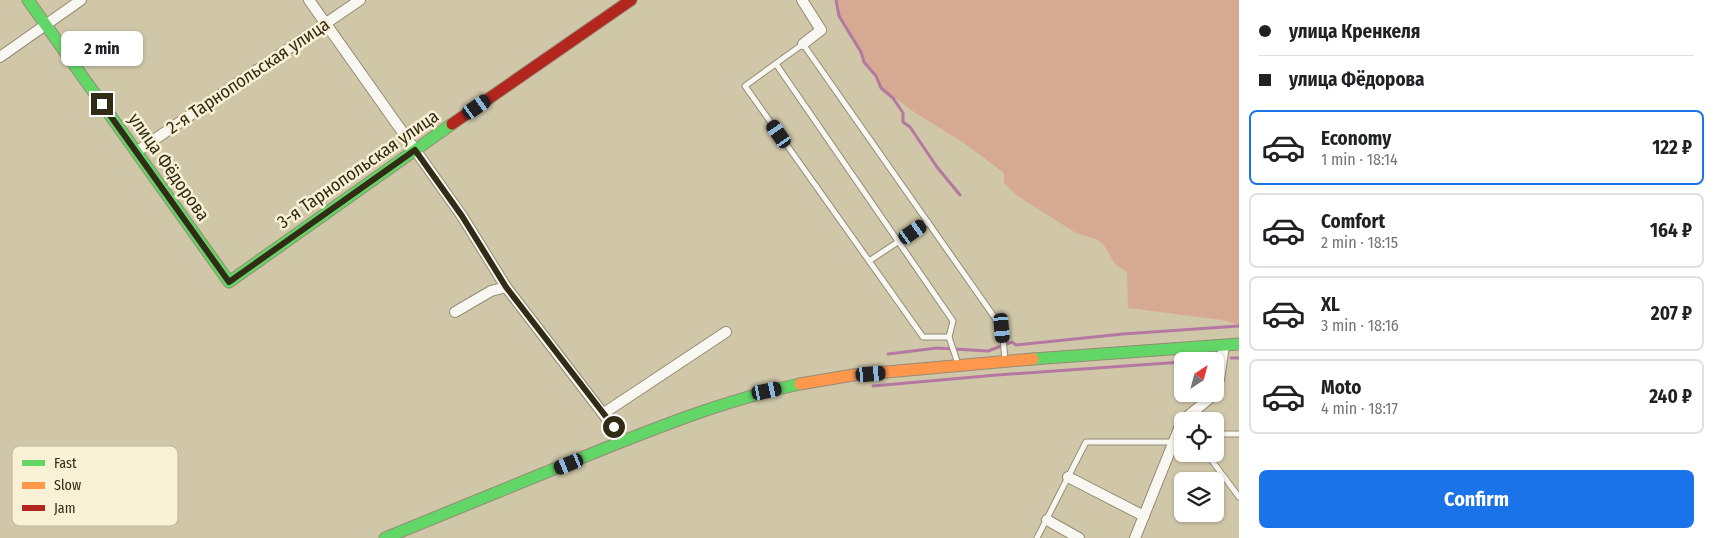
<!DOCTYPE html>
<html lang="en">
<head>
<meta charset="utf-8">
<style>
	body { margin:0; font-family:"Fira Sans Condensed",sans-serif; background:#f6f6f6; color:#202124; height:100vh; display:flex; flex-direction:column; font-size:19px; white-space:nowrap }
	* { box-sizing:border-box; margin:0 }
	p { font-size:16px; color:#757577 }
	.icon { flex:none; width:28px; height:28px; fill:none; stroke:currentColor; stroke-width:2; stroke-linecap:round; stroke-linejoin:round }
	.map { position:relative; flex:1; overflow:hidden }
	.panel { display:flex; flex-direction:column; background:#fff; width:475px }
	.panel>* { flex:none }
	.top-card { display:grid; align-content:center; height:110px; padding:0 20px; background:#fff }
	.needle { width:32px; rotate:36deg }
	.controls { position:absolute; left:1174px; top:352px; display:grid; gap:10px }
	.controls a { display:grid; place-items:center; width:50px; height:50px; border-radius:8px; background:#fff; box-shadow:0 1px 4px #0004; font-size:25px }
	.end { position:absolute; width:22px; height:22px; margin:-11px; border:6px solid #322b15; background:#fff; box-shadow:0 0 0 2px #fff }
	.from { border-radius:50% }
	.bubble { position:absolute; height:35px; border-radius:8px; background:#fff; box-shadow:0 1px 4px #0004; font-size:16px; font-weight:700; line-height:35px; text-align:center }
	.car { position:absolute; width:15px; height:30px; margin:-15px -8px; border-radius:6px; box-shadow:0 0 4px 1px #0007; background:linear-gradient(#222 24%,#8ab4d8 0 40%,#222 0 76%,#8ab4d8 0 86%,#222 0) }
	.top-card b { display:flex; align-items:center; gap:18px; height:48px; font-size:19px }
	.top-card b+b { border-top:1px solid #e0e0e0 }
	.top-card i { width:12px; height:12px; background:#202124 }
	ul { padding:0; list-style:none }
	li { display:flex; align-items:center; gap:15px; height:75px; margin:0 10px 8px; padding:0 10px; border:2px solid #e0e0e0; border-radius:8px }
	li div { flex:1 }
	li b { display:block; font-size:19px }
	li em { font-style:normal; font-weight:700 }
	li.selected { border-color:#1a73e8 }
	li>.icon { width:45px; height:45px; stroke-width:1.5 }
	.action { display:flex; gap:10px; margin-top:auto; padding:10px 20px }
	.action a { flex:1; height:58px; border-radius:8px; background:#1a73e8; color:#fff; font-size:20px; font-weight:700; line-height:58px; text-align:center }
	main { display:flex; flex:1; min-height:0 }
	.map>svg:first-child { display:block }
	.green { fill:#d6a992 }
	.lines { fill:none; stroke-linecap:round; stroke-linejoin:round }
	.stream { stroke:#b579a1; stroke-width:3 }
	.lane-casing { stroke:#948d75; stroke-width:7 }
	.street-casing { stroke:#948d75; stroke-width:12 }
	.fast-casing { stroke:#948d75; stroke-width:13 }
	.slow-casing { stroke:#948d75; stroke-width:13 }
	.jam-casing { stroke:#948d75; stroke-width:13 }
	.lane { stroke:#f8f7f2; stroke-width:5 }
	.street { stroke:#f8f7f2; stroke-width:10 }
	.fast { stroke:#63d668; stroke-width:11 }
	.slow { stroke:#ff974d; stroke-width:11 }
	.jam { stroke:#b3261e; stroke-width:11 }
	.route { stroke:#322b15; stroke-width:6 }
	.labels { text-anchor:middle; stroke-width:5; stroke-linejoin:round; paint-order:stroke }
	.street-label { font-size:18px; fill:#322b15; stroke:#f9f1d5 }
	.key { fill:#f9f1d5; stroke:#bdb69b; stroke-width:1 }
	.key-label { font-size:14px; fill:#322b15 }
</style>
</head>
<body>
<main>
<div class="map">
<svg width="1239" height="538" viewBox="0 0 1239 538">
	<rect width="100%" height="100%" fill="#d0c7a9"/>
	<path class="green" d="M836,0H1239V325L1223,320L1128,308L1127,272L1115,264L1104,245L1096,239L1076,233L1016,195L1004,183V173L964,143L917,114L881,88L876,76L864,62L861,52L839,16Z"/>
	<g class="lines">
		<g class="stream">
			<path d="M836,0L839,16L861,52L864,62L876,76L881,88L893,98L903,113V122L910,127L937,167L960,195"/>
			<path d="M888,354L937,348L988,351L1012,342L1016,345L1123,334L1239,326"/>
			<path d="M1231,358H1239"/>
			<path d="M1188,361L1213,359"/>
			<path d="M873,386L997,375L1182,362"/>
		</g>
		<g class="lane-casing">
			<g id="lane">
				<path d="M776,64L953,321L949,337L958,364"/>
				<path d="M869,261L928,222"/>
				<path d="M949,337H923L745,86L803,44L1002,328L1005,360"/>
				<path d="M1215,434H1239"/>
				<path d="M1207,454L1239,497"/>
				<path d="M1037,538L1086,442H1173"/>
			</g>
		</g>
		<g class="street-casing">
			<g id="street">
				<path d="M309,0L462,216L506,287L624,441"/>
				<path d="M802,0L821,30L803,44"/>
				<path d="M0,57L81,0"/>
				<path d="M136,152L360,0"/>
				<path d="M455,312L491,291L506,287"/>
				<path d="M1215,387L1219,379L1224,346"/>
				<path d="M604,413L726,332"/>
				<path d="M1068,477L1144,516"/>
				<path d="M1047,520L1079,538"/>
				<path d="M1135,538L1182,421L1210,398L1212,394"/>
			</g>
		</g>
		<g class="fast-casing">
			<g id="fast">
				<path d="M28,0L229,282L452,124"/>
				<path d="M1033,359L1239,344"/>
				<path d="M385,538C450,511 516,485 581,458C653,429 724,400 800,384"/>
			</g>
		</g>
		<g class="slow-casing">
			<path id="slow" d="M800,384L853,375L1033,359"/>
		</g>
		<g class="jam-casing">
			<path id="jam" d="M452,124L631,0"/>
		</g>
		<use href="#lane" class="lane"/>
		<use href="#street" class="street"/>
		<use href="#fast" class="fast"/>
		<use href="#slow" class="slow"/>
		<use href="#jam" class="jam"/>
	</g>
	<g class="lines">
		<path class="route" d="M102,104L229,282L415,150L462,216L506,287L614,427"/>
	</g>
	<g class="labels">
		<g class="street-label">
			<text transform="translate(248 76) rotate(-34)" y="6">2-я Тарнопольская улица</text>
			<text transform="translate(169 167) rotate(55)" y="6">улица Фёдорова</text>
			<text transform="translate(358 169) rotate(-35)" y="6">3-я Тарнопольская улица</text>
		</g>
	</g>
	<rect x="12" y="446" width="166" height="80" rx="8" class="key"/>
	<rect x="22" y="460" width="23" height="6" fill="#63d668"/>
	<rect x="22" y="482" width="23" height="7" fill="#ff974d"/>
	<rect x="22" y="505" width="23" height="6" fill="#b3261e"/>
	<g class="key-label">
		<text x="54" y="468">Fast</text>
		<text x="54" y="490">Slow</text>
		<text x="54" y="513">Jam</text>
	</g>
</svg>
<div class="controls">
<a><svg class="needle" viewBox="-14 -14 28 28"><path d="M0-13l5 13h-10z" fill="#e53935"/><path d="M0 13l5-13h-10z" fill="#757577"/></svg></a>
<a><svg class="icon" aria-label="locate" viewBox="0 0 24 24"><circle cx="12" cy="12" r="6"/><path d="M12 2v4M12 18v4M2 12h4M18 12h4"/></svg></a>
<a><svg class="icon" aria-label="layers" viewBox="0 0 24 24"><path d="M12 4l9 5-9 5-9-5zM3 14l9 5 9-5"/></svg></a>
</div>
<i class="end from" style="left:614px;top:427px"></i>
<i class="end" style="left:102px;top:104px"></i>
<div class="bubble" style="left:61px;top:31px;width:82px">2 min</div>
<i class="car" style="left:477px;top:107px;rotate:55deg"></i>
<i class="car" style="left:779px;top:134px;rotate:325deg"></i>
<i class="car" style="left:913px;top:232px;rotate:55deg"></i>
<i class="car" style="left:1002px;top:328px;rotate:175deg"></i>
<i class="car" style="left:871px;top:374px;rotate:85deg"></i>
<i class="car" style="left:767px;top:391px;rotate:78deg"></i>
<i class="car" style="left:569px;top:464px;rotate:248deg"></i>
</div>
<section class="panel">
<div class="top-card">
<b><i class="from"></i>улица Кренкеля</b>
<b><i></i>улица Фёдорова</b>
</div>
<ul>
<li class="selected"><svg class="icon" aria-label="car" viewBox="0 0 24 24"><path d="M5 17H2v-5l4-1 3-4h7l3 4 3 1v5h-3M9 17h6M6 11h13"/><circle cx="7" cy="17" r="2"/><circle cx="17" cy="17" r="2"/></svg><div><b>Economy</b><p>1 min · 18:14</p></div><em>122 ₽</em></li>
<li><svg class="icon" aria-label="car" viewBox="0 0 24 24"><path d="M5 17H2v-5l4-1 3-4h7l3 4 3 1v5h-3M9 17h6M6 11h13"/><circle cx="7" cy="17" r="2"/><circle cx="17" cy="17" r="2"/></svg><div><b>Comfort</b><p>2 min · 18:15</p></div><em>164 ₽</em></li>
<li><svg class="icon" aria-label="car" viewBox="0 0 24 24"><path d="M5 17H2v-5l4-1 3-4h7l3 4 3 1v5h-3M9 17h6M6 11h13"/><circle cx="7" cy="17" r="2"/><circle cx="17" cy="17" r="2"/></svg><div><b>XL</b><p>3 min · 18:16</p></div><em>207 ₽</em></li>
<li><svg class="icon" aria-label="car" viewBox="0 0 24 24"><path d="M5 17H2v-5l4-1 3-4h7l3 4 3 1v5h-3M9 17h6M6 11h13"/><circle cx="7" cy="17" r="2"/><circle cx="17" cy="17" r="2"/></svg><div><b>Moto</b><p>4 min · 18:17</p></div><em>240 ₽</em></li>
</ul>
<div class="action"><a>Confirm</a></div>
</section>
</main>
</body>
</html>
